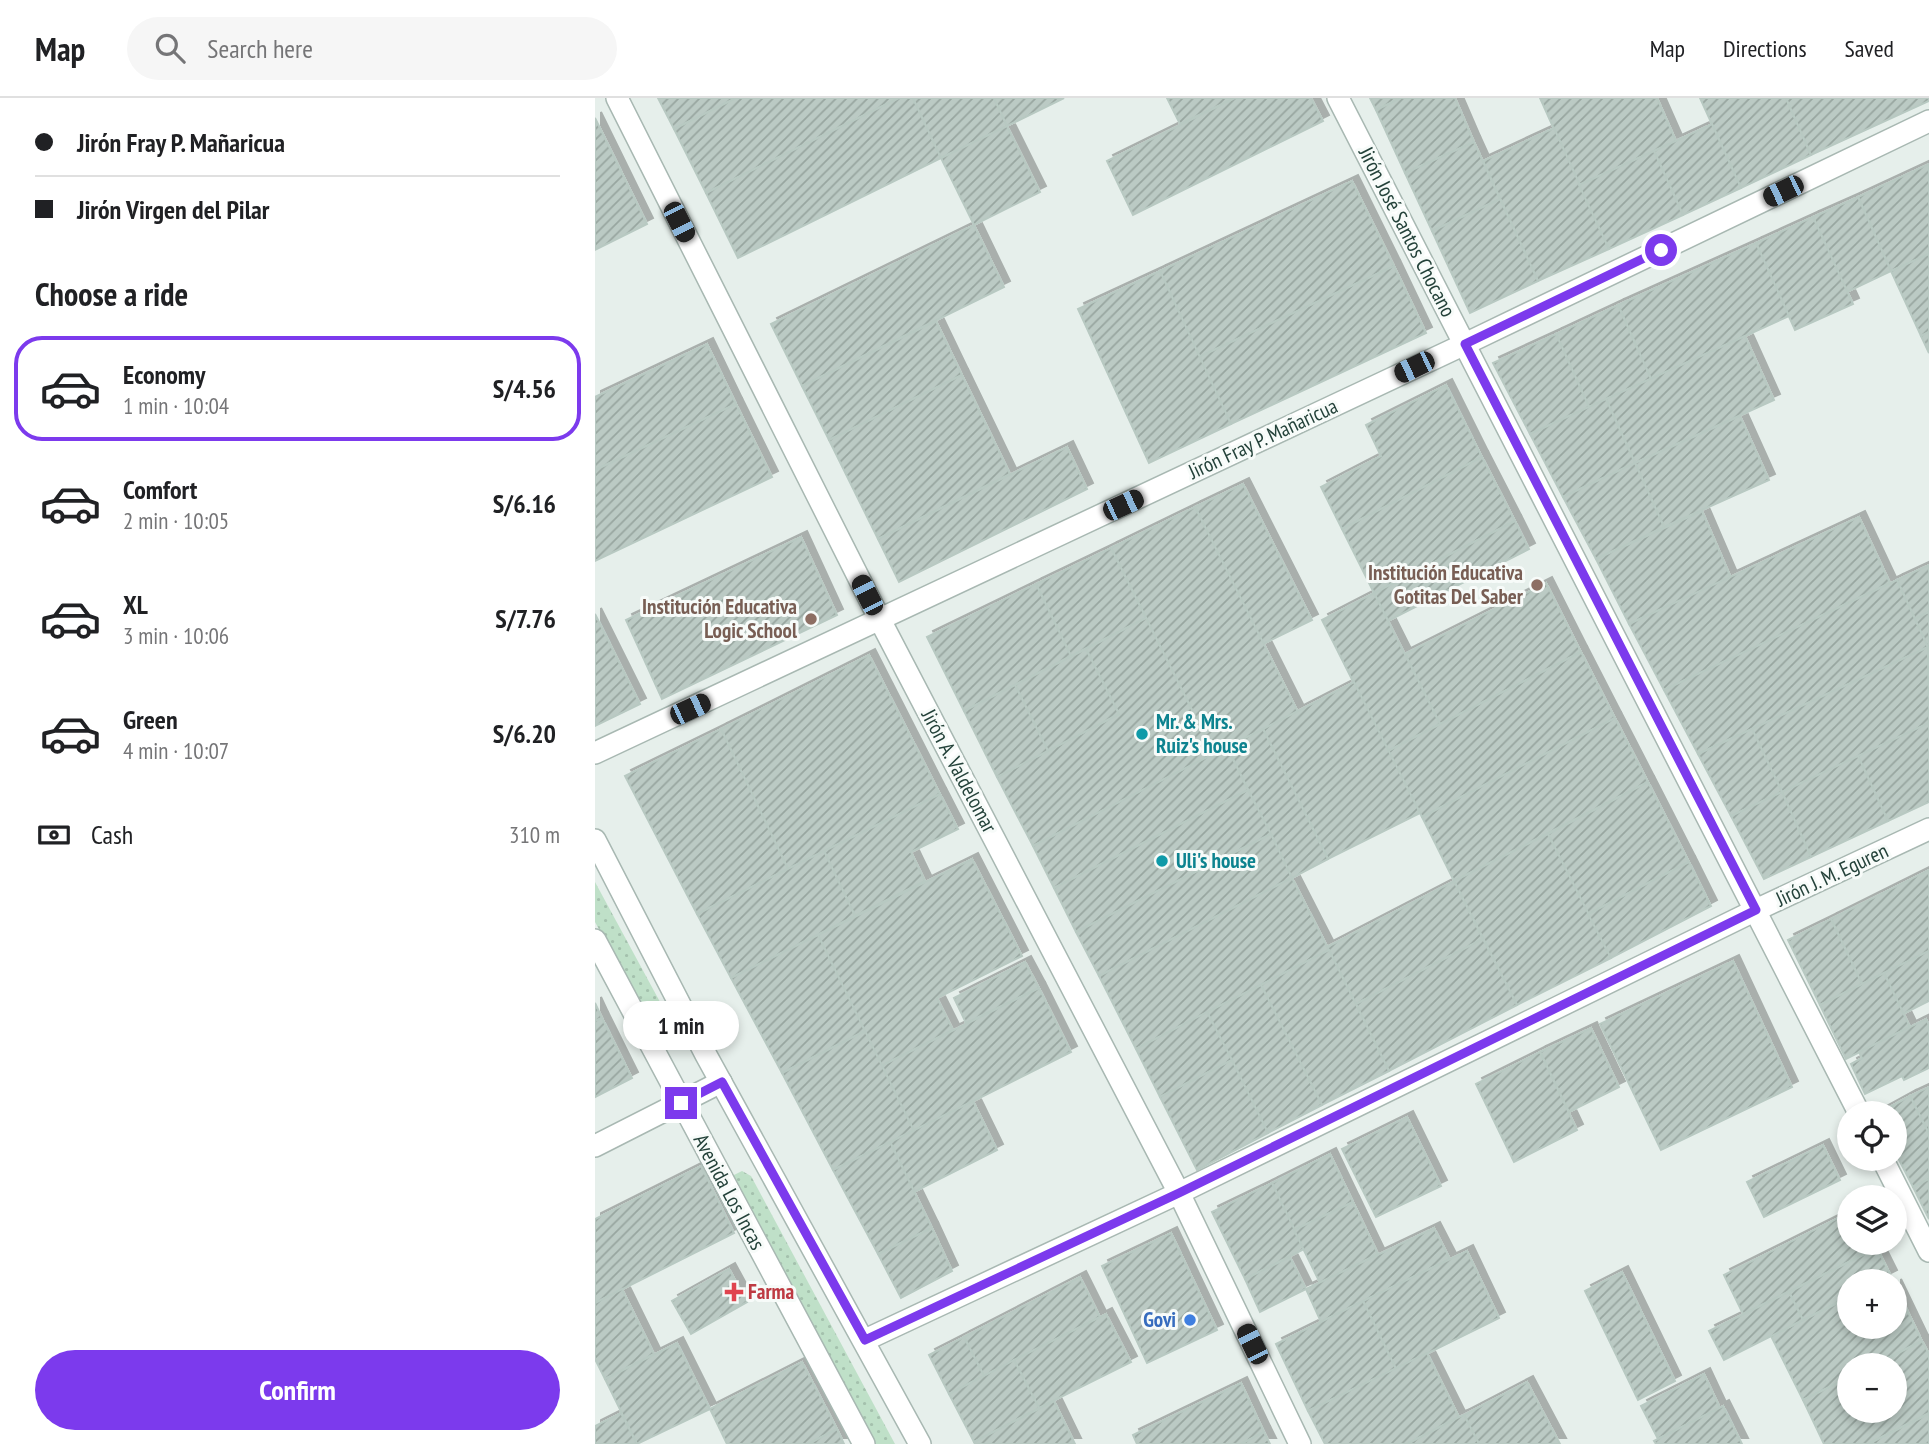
<!DOCTYPE html>
<html lang="en">
<head>
<meta charset="utf-8">
<style>
	body { margin:0; font-family:"PT Sans Narrow",sans-serif; background:#f6f6f6; color:#202124; height:100vh; display:flex; flex-direction:column; font-size:26px; white-space:nowrap }
	* { box-sizing:border-box; margin:0 }
	p { font-size:23px; color:#757577 }
	.icon { flex:none; width:38px; height:38px; fill:none; stroke:currentColor; stroke-width:2; stroke-linecap:round; stroke-linejoin:round }
	.map { position:relative; flex:1; overflow:hidden }
	.drawer { display:flex; flex-direction:column; background:#fff; width:595px }
	.drawer>* { flex:none }
	.banner { display:grid; align-content:center; height:154px; padding:0 35px; background:#fff }
	.tools { position:absolute; left:1242px; top:1003px; display:grid; gap:14px }
	.tools a { display:grid; place-items:center; width:70px; height:70px; border-radius:50%; background:#fff; box-shadow:0 4px 10px #0003; font-size:35px }
	.end { position:absolute; width:32px; height:32px; margin:-16px; border:9px solid #7c3aed; background:#fff; box-shadow:0 0 0 4px #fff }
	.from { border-radius:50% }
	.bubble { position:absolute; height:49px; border-radius:24px; background:#fff; box-shadow:0 4px 10px #0003; font-size:23px; font-weight:600; line-height:49px; text-align:center }
	.car { position:absolute; width:21px; height:42px; margin:-21px -10px; border-radius:9px; box-shadow:0 0 5px 2px #0007; background:linear-gradient(#222 24%,#8ab4d8 0 40%,#222 0 76%,#8ab4d8 0 86%,#222 0) }
	.banner b { display:flex; align-items:center; gap:24px; height:66px; font-size:26px }
	.banner b+b { border-top:2px solid #e0e0e0 }
	.banner i { width:18px; height:18px; background:#202124 }
	ul { padding:0; list-style:none }
	li { display:flex; align-items:center; gap:21px; height:105px; margin:0 14px 10px; padding:0 21px; border:4px solid transparent; border-radius:28px }
	li div { flex:1 }
	li b { display:block; font-size:26px }
	li em { font-style:normal; font-weight:600 }
	li.selected { border-color:#7c3aed }
	li>.icon { width:63px; height:63px; stroke-width:1.5 }
	h2 { padding:0 35px; font-size:32px; line-height:84px }
	.pay { display:flex; align-items:center; gap:18px; height:77px; padding:0 35px; font-size:26px }
	.pay p { margin-inline-start:auto }
	.button { display:flex; gap:14px; margin-top:auto; padding:14px 35px }
	.button a { flex:1; height:80px; border-radius:42px; background:#7c3aed; color:#fff; font-size:28px; font-weight:600; line-height:80px; text-align:center }
	header { display:flex; align-items:center; gap:42px; box-sizing:border-box; height:98px; padding:0 35px; background:#fff; border-bottom:2px solid #e0e0e0 }
	header strong { font-size:33px }
	nav { display:flex; gap:38px; margin-inline-start:auto; font-size:24px }
	.search { width:490px; height:63px; background:#f6f6f6; display:flex; align-items:center; gap:18px; box-sizing:border-box; padding:0 24px; border-radius:38px; color:#757577; font-size:26px }
	main { display:flex; flex:1; min-height:0 }
	.map>svg:first-child { display:block }
	.park { fill:url(#park-dots) }
	.building { fill:url(#building-hatch); stroke:#b8c9c2; stroke-width:2; filter:url(#shadow) }
	.lines { fill:none; stroke-linecap:round; stroke-linejoin:round }
	.minor-casing { stroke:#a8b8b2; stroke-width:24 }
	.tertiary-casing { stroke:#a8b8b2; stroke-width:24 }
	.minor { stroke:#fff; stroke-width:21 }
	.tertiary { stroke:#fff; stroke-width:21 }
	.route { stroke:#7c3aed; stroke-width:9 }
	.education-dot { fill:#8d6e63; stroke:#f7fbf9; stroke-width:2.5 }
	.culture-dot { fill:#0f9aa8; stroke:#f7fbf9; stroke-width:2.5 }
	.health-dot { fill:#e0444e; stroke:#f7fbf9; stroke-width:2.5 }
	.shop-dot { fill:#3f7fe0; stroke:#f7fbf9; stroke-width:2.5 }
	.labels { text-anchor:middle; stroke-width:6; stroke-linejoin:round; paint-order:stroke }
	.street-label { font-size:21px; fill:#24423a; stroke:#f7fbf9 }
	.education-label { font-size:21px; font-weight:bold; fill:#785e54; stroke:#f7fbf9; text-anchor:end }
	.culture-label { font-size:21px; font-weight:bold; fill:#0d838f; stroke:#f7fbf9; text-anchor:start }
	.health-label { font-size:21px; font-weight:bold; fill:#be3a42; stroke:#f7fbf9; text-anchor:start }
	.shop-label { font-size:21px; font-weight:bold; fill:#366cbe; stroke:#f7fbf9; text-anchor:end }
</style>
</head>
<body>
<header>
<strong>Map</strong>
<div class="search"><svg class="icon" aria-label="search" viewBox="0 0 24 24"><circle cx="10" cy="10" r="6"/><path d="M15 15l6 6"/></svg>Search here</div>
<nav><a>Map</a><a>Directions</a><a>Saved</a></nav>
</header>
<main>
<section class="drawer">
<div class="banner">
<b><i class="from"></i>Jirón Fray P. Mañaricua</b>
<b><i></i>Jirón Virgen del Pilar</b>
</div>
<h2>Choose a ride</h2>
<ul>
<li class="selected"><svg class="icon" aria-label="car" viewBox="0 0 24 24"><path d="M5 17H2v-5l4-1 3-4h7l3 4 3 1v5h-3M9 17h6M6 11h13"/><circle cx="7" cy="17" r="2"/><circle cx="17" cy="17" r="2"/></svg><div><b>Economy</b><p>1 min · 10:04</p></div><em>S/4.56</em></li>
<li><svg class="icon" aria-label="car" viewBox="0 0 24 24"><path d="M5 17H2v-5l4-1 3-4h7l3 4 3 1v5h-3M9 17h6M6 11h13"/><circle cx="7" cy="17" r="2"/><circle cx="17" cy="17" r="2"/></svg><div><b>Comfort</b><p>2 min · 10:05</p></div><em>S/6.16</em></li>
<li><svg class="icon" aria-label="car" viewBox="0 0 24 24"><path d="M5 17H2v-5l4-1 3-4h7l3 4 3 1v5h-3M9 17h6M6 11h13"/><circle cx="7" cy="17" r="2"/><circle cx="17" cy="17" r="2"/></svg><div><b>XL</b><p>3 min · 10:06</p></div><em>S/7.76</em></li>
<li><svg class="icon" aria-label="car" viewBox="0 0 24 24"><path d="M5 17H2v-5l4-1 3-4h7l3 4 3 1v5h-3M9 17h6M6 11h13"/><circle cx="7" cy="17" r="2"/><circle cx="17" cy="17" r="2"/></svg><div><b>Green</b><p>4 min · 10:07</p></div><em>S/6.20</em></li>
</ul>
<div class="pay"><svg class="icon" aria-label="cash" viewBox="0 0 24 24"><path d="M3 7h18v10H3z"/><circle cx="12" cy="12" r="2"/></svg>Cash<p>310 m</p></div>
<div class="button"><a>Confirm</a></div>
</section>
<div class="map">
<svg width="1334" height="1346" viewBox="0 0 1334 1346">
	<defs>
		<pattern id="park-dots" width="8" height="8" patternUnits="userSpaceOnUse" patternTransform="scale(1.75)"><rect width="8" height="8" fill="#bfe0c8"/><path d="M2 2h.1M6 6h.1" fill="none" stroke="#a4c1ad" stroke-width="1.8" stroke-linecap="round"/></pattern>
		<pattern id="building-hatch" width="6" height="6" patternUnits="userSpaceOnUse" patternTransform="scale(1.75)"><rect width="6" height="6" fill="#bbcac4"/><path d="M-1 1l2-2M0 6l6-6M5 7l2-2" fill="none" stroke="#98a6a0"/></pattern>
		<filter id="shadow"><feDropShadow dx="6" dy="-6" stdDeviation="0" flood-color="#0004"/></filter>
	</defs>
	<rect width="100%" height="100%" fill="#e6efeb"/>
	<g class="park">
		<path d="M0,784L84,939L79,946L72,947L65,942L0,824Z"/>
		<path d="M147,1073L156,1078L300,1346H280L138,1084L139,1077Z"/>
	</g>
	<g class="building">
		<path d="M63,0H141L79,31Z"/>
		<path d="M141,0H304L111,95L79,31Z"/>
		<path d="M304,0H318L346,60L143,160L111,95Z"/>
		<path d="M318,0H399L412,28L346,60Z"/>
		<path d="M399,0H469L412,28Z"/>
		<path d="M572,0H640L585,26Z"/>
		<path d="M640,0H716L728,23L538,117L512,63Z"/>
		<path d="M775,0H806L781,12Z"/>
		<path d="M806,0H860L879,44L810,75L781,12Z"/>
		<path d="M945,0H1062L1081,43L984,87Z"/>
		<path d="M1105,0H1191L1216,57L1146,90Z"/>
		<path d="M1191,0H1334V3L1216,57Z"/>
		<path d="M0,20L52,126L0,152Z"/>
		<path d="M1117,26L1146,90L1088,117L1059,53Z"/>
		<path d="M412,28L445,94L379,127L346,60Z"/>
		<path d="M959,30L1014,151L943,183L888,63Z"/>
		<path d="M879,44L905,101L837,133L810,75Z"/>
		<path d="M1059,53L1088,117L1014,151L984,87Z"/>
		<path d="M1334,66V156L1296,173L1263,99Z"/>
		<path d="M757,83L799,168L604,259L565,173Z"/>
		<path d="M1263,99L1296,173L1252,194L1218,119Z"/>
		<path d="M905,101L943,183L875,215L837,133Z"/>
		<path d="M1218,119L1258,206L1200,232L1161,145Z"/>
		<path d="M379,127L409,189L207,288L176,226Z"/>
		<path d="M1161,145L1194,218L1056,281L1023,207Z"/>
		<path d="M1334,156V234L1326,238L1296,173Z"/>
		<path d="M799,168L831,235L636,326L604,259Z"/>
		<path d="M565,173L636,326L554,365L483,211Z"/>
		<path d="M1023,207L1056,281L994,309L961,236Z"/>
		<path d="M341,223L367,277L234,342L207,288Z"/>
		<path d="M1334,234V255L1326,238Z"/>
		<path d="M961,236L994,309L935,336L898,265Z"/>
		<path d="M1150,238L1179,302L1040,365L1011,301Z"/>
		<path d="M112,246L141,306L0,372V299Z"/>
		<path d="M367,277L415,376L283,441L234,342Z"/>
		<path d="M851,287L887,359L747,431L726,389L786,358L771,327Z"/>
		<path d="M1011,301L1040,365L968,399L935,336Z"/>
		<path d="M141,306L177,379L0,463V372Z"/>
		<path d="M1145,318L1174,382L1069,429L1040,365Z"/>
		<path d="M472,349L492,391L304,484L283,441Z"/>
		<path d="M887,359L920,423L779,495L747,431Z"/>
		<path d="M1040,365L1069,429L1001,461L968,399Z"/>
		<path d="M648,386L717,522L668,546L600,409Z"/>
		<path d="M600,409L703,614L619,656L516,450Z"/>
		<path d="M1107,413L1136,480L1034,526L1001,461Z"/>
		<path d="M1264,419L1295,485L1069,592L1034,526Z"/>
		<path d="M920,423L934,451L793,523L779,495Z"/>
		<path d="M206,439L242,517L67,601L31,522Z"/>
		<path d="M516,450L551,520L476,558L441,486Z"/>
		<path d="M1334,467V514L1320,521L1302,482Z"/>
		<path d="M1302,482L1333,549L1103,656L1069,592Z"/>
		<path d="M951,485L986,554L845,626L810,556Z"/>
		<path d="M441,486L476,558L369,613L332,539Z"/>
		<path d="M779,495L845,626L793,653L727,522Z"/>
		<path d="M1334,514V551L1320,521Z"/>
		<path d="M0,516L45,606L0,628Z"/>
		<path d="M551,520L619,656L438,748L402,679L524,616L491,551Z"/>
		<path d="M1333,549L1334,625L1187,694L1157,631Z"/>
		<path d="M491,551L524,616L453,653L420,587Z"/>
		<path d="M986,554L1020,620L827,719L793,653Z"/>
		<path d="M274,557L345,696L193,771L126,631Z"/>
		<path d="M759,584L825,715L733,761L668,631Z"/>
		<path d="M420,587L453,653L402,679L369,613Z"/>
		<path d="M1020,620L1053,684L859,783L827,719Z"/>
		<path d="M1334,625V704L1293,723L1263,658Z"/>
		<path d="M126,631L193,771L102,816L30,678Z"/>
		<path d="M668,631L733,761L697,780L632,649Z"/>
		<path d="M1157,631L1187,694L1136,718L1103,656Z"/>
		<path d="M632,649L653,692L459,790L438,748Z"/>
		<path d="M1263,658L1293,723L1216,759L1187,694Z"/>
		<path d="M1053,684L1094,764L993,816L953,736Z"/>
		<path d="M653,692L676,736L481,834L459,790Z"/>
		<path d="M1187,694L1216,759L1169,781L1136,718Z"/>
		<path d="M345,696L363,731L316,754L330,783L260,818L229,753Z"/>
		<path d="M676,736L697,780L504,878L481,834Z"/>
		<path d="M953,736L1016,860L922,907L859,783Z"/>
		<path d="M229,753L260,818L136,880L102,816Z"/>
		<path d="M377,761L427,858L342,900L358,932L286,968L223,837Z"/>
		<path d="M1094,764L1116,808L1016,860L993,816Z"/>
		<path d="M1334,772V853L1267,886L1236,821Z"/>
		<path d="M697,780L734,852L541,951L504,878Z"/>
		<path d="M859,783L888,841L761,906L732,849Z"/>
		<path d="M1236,821L1267,886L1225,907L1193,842Z"/>
		<path d="M223,837L270,933L187,975L136,880Z"/>
		<path d="M888,841L922,907L794,973L761,906Z"/>
		<path d="M734,852L794,973L727,1007L666,887Z"/>
		<path d="M1334,853V903L1308,916L1289,875Z"/>
		<path d="M1138,863L1197,989L1066,1052L1005,926Z"/>
		<path d="M430,864L444,890L371,925L359,900Z"/>
		<path d="M1289,875L1315,929L1251,961L1225,907Z"/>
		<path d="M666,887L727,1007L673,1035L612,914Z"/>
		<path d="M444,890L476,954L319,1033L286,968Z"/>
		<path d="M0,905L7,920L0,923Z"/>
		<path d="M612,914L637,962L565,999L541,951Z"/>
		<path d="M7,920L37,980L0,999V923Z"/>
		<path d="M1331,921L1334,927V970L1309,982L1307,978L1270,996L1256,966L1267,960L1264,954Z"/>
		<path d="M996,930L1024,989L974,1014L945,954Z"/>
		<path d="M270,933L319,1033L238,1072L187,975Z"/>
		<path d="M945,954L982,1032L919,1064L881,986Z"/>
		<path d="M637,962L673,1035L602,1072L565,999Z"/>
		<path d="M1334,989V1036L1315,998Z"/>
		<path d="M1315,998L1334,1036V1081L1318,1089L1300,1054V1015H1284Z"/>
		<path d="M378,1003L402,1052L319,1094L295,1044Z"/>
		<path d="M812,1019L846,1088L781,1119L747,1051Z"/>
		<path d="M295,1044L337,1130L283,1156L238,1072Z"/>
		<path d="M1228,1047L1245,1082L1169,1119L1152,1084Z"/>
		<path d="M735,1056L758,1104L699,1132L677,1085Z"/>
		<path d="M106,1068L139,1135L0,1205V1121Z"/>
		<path d="M1334,1081V1121L1318,1089Z"/>
		<path d="M677,1085L709,1151L650,1181L617,1114Z"/>
		<path d="M758,1104L783,1156L725,1185L699,1132Z"/>
		<path d="M1255,1114V1144H1279L1282,1150L1148,1216L1129,1177Z"/>
		<path d="M337,1130L357,1173L306,1200L283,1156Z"/>
		<path d="M839,1130L855,1161L726,1224L711,1191Z"/>
		<path d="M576,1135L622,1232L552,1265L507,1168Z"/>
		<path d="M1282,1150L1296,1178L1286,1183H1255V1198L1208,1222L1194,1194Z"/>
		<path d="M872,1153L904,1220L801,1271L768,1203Z"/>
		<path d="M695,1159L711,1191L665,1214L650,1181Z"/>
		<path d="M134,1171L152,1204L96,1236L77,1203Z"/>
		<path d="M1027,1174L1080,1283L1043,1302L990,1193Z"/>
		<path d="M485,1179L505,1219L389,1278L369,1239Z"/>
		<path d="M1300,1187L1327,1243L1279,1267H1255V1279L1208,1302L1176,1238L1255,1199V1228H1300Z"/>
		<path d="M27,1191L59,1256L10,1281L0,1261V1205Z"/>
		<path d="M1194,1194L1208,1222L1129,1262L1114,1233Z"/>
		<path d="M768,1203L801,1271L713,1313L681,1246Z"/>
		<path d="M511,1216L536,1264L444,1310L419,1262Z"/>
		<path d="M369,1239L389,1278L354,1296L334,1257Z"/>
		<path d="M1327,1243L1334,1256V1315L1273,1346H1229L1208,1302L1255,1279V1312H1300V1267H1279Z"/>
		<path d="M82,1245L115,1311L42,1346L10,1281Z"/>
		<path d="M832,1255L864,1319L812,1346H730L713,1313Z"/>
		<path d="M419,1262L444,1310L379,1344L354,1296Z"/>
		<path d="M207,1264L242,1331L213,1346H132L115,1311Z"/>
		<path d="M1109,1276L1125,1310L1063,1341L1046,1308Z"/>
		<path d="M932,1284L965,1346H884L869,1317Z"/>
		<path d="M646,1285L669,1334L646,1346H542L538,1337Z"/>
		<path d="M459,1303L480,1346H380L379,1344Z"/>
		<path d="M1128,1308L1147,1346H1061L1059,1343Z"/>
		<path d="M26,1315L42,1346H0V1328Z"/>
		<path d="M1334,1316V1346H1273Z"/>
		<path d="M869,1317L884,1346H812L864,1319Z"/>
		<path d="M242,1331L249,1346H213Z"/>
		<path d="M669,1334L675,1346H646Z"/>
	</g>
	<g class="lines">
		<g class="minor-casing">
			<g id="minor">
				<path d="M22,0L285,522L584,1095L705,1346"/>
				<path d="M743,0L1264,1015"/>
				<path d="M0,655L870,246L1334,23"/>
				<path d="M0,1048L126,984"/>
				<path d="M1287,1060L1334,1153"/>
				<path d="M270,1242L584,1095L1161,812L1334,731"/>
			</g>
		</g>
		<g class="tertiary-casing">
			<g id="tertiary">
				<path d="M0,742L111,957L325,1346"/>
				<path d="M0,842L269,1346"/>
			</g>
		</g>
		<use href="#minor" class="minor"/>
		<use href="#tertiary" class="tertiary"/>
	</g>
	<g class="lines">
		<path class="route" d="M86,1005L127,984L270,1242L584,1095L1161,812L870,246L1066,152"/>
	</g>
	<g class="education-dot">
		<circle cx="942" cy="487" r="7"/>
		<circle cx="216" cy="521" r="7"/>
	</g>
	<g class="culture-dot">
		<circle cx="547" cy="636" r="7"/>
		<circle cx="567" cy="763" r="7"/>
	</g>
	<path class="health-dot" d="M135.5 1183.5h7v7h7v7h-7v7h-7v-7h-7v-7h7z"/>
	<circle class="shop-dot" cx="595" cy="1222" r="7"/>
	<g class="labels">
		<g class="street-label">
			<text transform="translate(812 134) rotate(63)" y="7">Jirón José Santos Chocano</text>
			<text transform="translate(668 341) rotate(-25)" y="7">Jirón Fray P. Mañaricua</text>
			<text transform="translate(364 673) rotate(62)" y="7">Jirón A. Valdelomar</text>
			<text transform="translate(1237 777) rotate(-25)" y="7">Jirón J. M. Eguren</text>
			<text transform="translate(134 1094) rotate(62)" y="7">Avenida Los Incas</text>
		</g>
		<g class="education-label">
			<text x="928" y="482">Institución Educativa<tspan x="928" dy="24">Gotitas Del Saber</tspan></text>
			<text x="202" y="516">Institución Educativa<tspan x="202" dy="24">Logic School</tspan></text>
		</g>
		<g class="culture-label">
			<text x="561" y="631">Mr. &amp; Mrs.<tspan x="561" dy="24">Ruiz's house</tspan></text>
			<text x="581" y="770">Uli's house</text>
		</g>
		<g class="health-label">
			<text x="153" y="1201">Farma</text>
		</g>
		<g class="shop-label">
			<text x="581" y="1229">Govi</text>
		</g>
	</g>
</svg>
<div class="tools">
<a><svg class="icon" aria-label="locate" viewBox="0 0 24 24"><circle cx="12" cy="12" r="6"/><path d="M12 2v4M12 18v4M2 12h4M18 12h4"/></svg></a>
<a><svg class="icon" aria-label="layers" viewBox="0 0 24 24"><path d="M12 4l9 5-9 5-9-5zM3 14l9 5 9-5"/></svg></a>
<a>+</a>
<a>−</a>
</div>
<i class="end from" style="left:1066px;top:152px"></i>
<i class="end" style="left:86px;top:1005px"></i>
<div class="bubble" style="left:28px;top:903px;width:116px">1 min</div>
<i class="car" style="left:1188px;top:93px;rotate:244deg"></i>
<i class="car" style="left:84px;top:124px;rotate:153deg"></i>
<i class="car" style="left:819px;top:269px;rotate:244deg"></i>
<i class="car" style="left:528px;top:407px;rotate:65deg"></i>
<i class="car" style="left:272px;top:497px;rotate:333deg"></i>
<i class="car" style="left:95px;top:611px;rotate:65deg"></i>
<i class="car" style="left:657px;top:1246px;rotate:334deg"></i>
</div>
</main>
</body>
</html>
